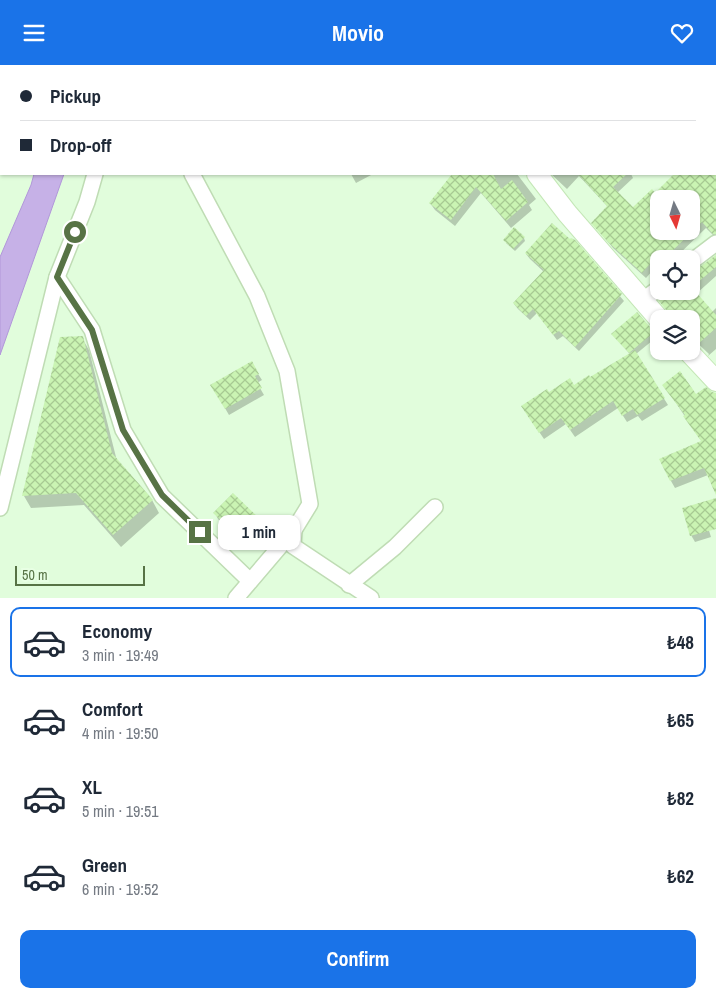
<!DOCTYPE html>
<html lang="en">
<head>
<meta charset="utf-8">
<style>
	body { margin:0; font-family:"Archivo Narrow",sans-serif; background:#f6f6f7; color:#1f2937; height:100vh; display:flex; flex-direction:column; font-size:19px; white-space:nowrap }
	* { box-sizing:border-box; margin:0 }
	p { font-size:16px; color:#747a83 }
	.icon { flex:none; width:28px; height:28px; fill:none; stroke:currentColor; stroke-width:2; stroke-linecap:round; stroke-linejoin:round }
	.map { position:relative; height:533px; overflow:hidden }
	.drawer { display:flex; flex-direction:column; background:#fff; flex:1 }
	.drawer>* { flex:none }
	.guide { position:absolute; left:0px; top:0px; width:716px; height:110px; box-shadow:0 1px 4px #0004; display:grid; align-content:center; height:110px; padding:0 20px; background:#fff }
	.needle { width:32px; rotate:175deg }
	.tools { position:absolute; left:650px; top:125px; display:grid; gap:10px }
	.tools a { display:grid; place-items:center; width:50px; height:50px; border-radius:10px; background:#fff; box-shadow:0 1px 4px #0004; font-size:25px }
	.scale { position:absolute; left:15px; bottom:12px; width:130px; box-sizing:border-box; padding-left:5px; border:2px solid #577345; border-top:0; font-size:14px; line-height:18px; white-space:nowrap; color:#577345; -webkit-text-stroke:4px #e8ffe4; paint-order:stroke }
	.end { position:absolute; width:22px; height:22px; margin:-11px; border:6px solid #577345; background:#fff; box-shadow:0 0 0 2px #fff }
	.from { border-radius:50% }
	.bubble { position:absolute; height:35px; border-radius:10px; background:#fff; box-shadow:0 1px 4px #0004; font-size:16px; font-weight:700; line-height:35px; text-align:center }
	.guide b { display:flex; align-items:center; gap:18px; height:48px; font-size:19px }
	.guide b+b { border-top:1px solid #e0e1e3 }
	.guide i { width:12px; height:12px; background:#1f2937 }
	ul { padding:9px 0 0; list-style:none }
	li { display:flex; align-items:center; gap:15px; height:70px; margin:0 10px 8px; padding:0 10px; border:2px solid transparent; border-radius:10px }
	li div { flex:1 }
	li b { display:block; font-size:19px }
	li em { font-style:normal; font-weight:700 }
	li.selected { border-color:#1a73e8 }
	li>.icon { width:45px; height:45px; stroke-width:1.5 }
	.button { display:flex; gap:10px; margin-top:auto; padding:10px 20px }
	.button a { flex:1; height:58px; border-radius:10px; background:#1a73e8; color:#fff; font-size:20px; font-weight:700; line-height:58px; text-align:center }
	header { display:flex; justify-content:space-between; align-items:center; height:65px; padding:0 20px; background:#1a73e8; color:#fff; font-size:22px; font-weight:700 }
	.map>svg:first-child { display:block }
	.water { fill:#c6b1e7; stroke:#b197d9 }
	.shadow { fill:#0003; fill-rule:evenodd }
	.building { fill:url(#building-cross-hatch); fill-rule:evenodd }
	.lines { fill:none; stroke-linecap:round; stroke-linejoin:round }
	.street-casing { stroke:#bfdcb4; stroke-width:18 }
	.secondary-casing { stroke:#c4e7b6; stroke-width:22 }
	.street { stroke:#fff; stroke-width:15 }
	.secondary { stroke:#fff; stroke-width:20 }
	.route { stroke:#577345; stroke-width:6 }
</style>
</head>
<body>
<header><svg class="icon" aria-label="menu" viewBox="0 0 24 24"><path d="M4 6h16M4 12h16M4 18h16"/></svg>Movio<svg class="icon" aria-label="heart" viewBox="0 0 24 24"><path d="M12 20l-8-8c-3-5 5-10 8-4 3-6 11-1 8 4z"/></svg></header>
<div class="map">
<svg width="716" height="533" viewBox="0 0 716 533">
	<defs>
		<pattern id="building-cross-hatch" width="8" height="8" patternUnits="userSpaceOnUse" patternTransform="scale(1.25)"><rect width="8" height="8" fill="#caf4b3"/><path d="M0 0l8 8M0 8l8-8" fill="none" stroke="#a7ca93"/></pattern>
	</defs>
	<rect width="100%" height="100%" fill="#e1fddc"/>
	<path class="water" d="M34,109H64L0,290V192L31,120Z"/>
	<g class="shadow">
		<path d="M324,0H363L322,1Z"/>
		<path d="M475,0H527L473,1Z"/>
		<rect x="557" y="0" width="85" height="1"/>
		<path d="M715,104L716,173L706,163L674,194H659V209L654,204L646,213L613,183L593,158L608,142L579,111L567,124L551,109H631L633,113L617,128L633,144L655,130L676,109H715ZM659,134H691V166H659Z"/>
		<path d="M351,109H373L356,118Z"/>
		<path d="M453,109H517L536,134L529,140L532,145L511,163L481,128L455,161L435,145L430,138Z"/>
		<path d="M524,173L525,176L515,186L506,178Z"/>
		<path d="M570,176H574L624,236L579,286L563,271L557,275L537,248L530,255L518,244L514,239L544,207L530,194L526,189Z"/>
		<path d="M716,191V211L696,229L712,247L716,243V284L708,291L709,289L691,272V254L671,250L660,235L691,226V208Z"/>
		<path d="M649,263L656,266L658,271L636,289L668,340L642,356L638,351L627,357L618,343L575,372L566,359L544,374L527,349L549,329L574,321L590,314L630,289L613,269Z"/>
		<path d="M61,273H82L89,285L117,396L152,435L159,448L121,482L84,440L31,443L24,431Z"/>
		<path d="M251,298L262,315L257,318L264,330L229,350L212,321Z"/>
		<path d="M664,320L696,330L716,329V427L708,410L675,423L671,416L661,395L702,377Z"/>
		<path d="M703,446L711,472L695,477L691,470Z"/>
		<path d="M215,448L264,460L268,466L250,484L218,454Z"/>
	</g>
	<g class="building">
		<path d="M452,109H493L501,124L512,115L528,137L506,156L476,122L451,155L429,138Z"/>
		<path d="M578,109H627L613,122L633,142L652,124L655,128L674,109H716V169H713L702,157L664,194H659V208L650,199L642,208L607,176L591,158L607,141ZM659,134H691V166H659Z"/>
		<path d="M552,158L570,174L571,173L575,175L622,229L575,282L559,266L553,270L533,244L526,251L513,238L544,205L525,188Z"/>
		<path d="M514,162L525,172L513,184L503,175Z"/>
		<path d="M716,190V202L691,223V206L697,204Z"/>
		<path d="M668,226H695L716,250V263L698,279L691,275V254H671L668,247L658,235Z"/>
		<path d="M637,247L650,262L657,265L629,288L611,269Z"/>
		<path d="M83,271L112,388L153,435L113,470L76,428L22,431L60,272Z"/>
		<path d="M635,285L665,333L637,350L633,344L622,351L613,336L570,365L561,353L539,368L521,341L547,324L549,327L570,313L574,320L589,310L590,312Z"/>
		<path d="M252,296L259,309L255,311L262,323L225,344L210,320Z"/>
		<path d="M680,306L696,329L706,322L712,327L716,328V430L704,403L670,416L659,394L701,376L683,351L685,350L662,320Z"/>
		<path d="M233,428L265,459L246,479L213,448Z"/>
		<path d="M716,433V464L690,471L682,443Z"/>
	</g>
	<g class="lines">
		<g class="street-casing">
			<g id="street">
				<path d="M134,0L135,1"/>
				<path d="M192,109L257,231L287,306L310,439L294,465L236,533"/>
				<path d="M691,197L716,178"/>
				<path d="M57,212L92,265L123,365L162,431L250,516"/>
				<path d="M642,236L659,223"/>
				<path d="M0,443L57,212L87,137L95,109"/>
				<path d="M294,465L293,481L371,533"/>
				<path d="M349,520L395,482L435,442"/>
			</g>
		</g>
		<g class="secondary-casing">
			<g id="secondary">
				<path d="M536,1L537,0"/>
				<path d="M537,109L567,148L659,254"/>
				<path d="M688,286L716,316"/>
			</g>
		</g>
		<use href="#street" class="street"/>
		<use href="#secondary" class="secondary"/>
	</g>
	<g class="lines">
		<path class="route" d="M75,167L57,212L92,265L123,365L162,430L200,467"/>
	</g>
</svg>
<div class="tools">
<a><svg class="needle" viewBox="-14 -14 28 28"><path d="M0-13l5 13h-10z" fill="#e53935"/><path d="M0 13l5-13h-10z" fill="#747a83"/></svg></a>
<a><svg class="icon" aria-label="locate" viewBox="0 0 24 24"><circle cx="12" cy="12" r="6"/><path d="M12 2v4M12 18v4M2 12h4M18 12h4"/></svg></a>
<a><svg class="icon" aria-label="layers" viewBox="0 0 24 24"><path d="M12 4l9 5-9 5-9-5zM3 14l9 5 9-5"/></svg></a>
</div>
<div class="scale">50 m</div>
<i class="end from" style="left:75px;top:167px"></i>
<i class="end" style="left:200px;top:467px"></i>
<div class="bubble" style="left:218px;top:450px;width:82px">1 min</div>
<div class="guide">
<b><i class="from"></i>Pickup</b>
<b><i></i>Drop-off</b>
</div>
</div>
<section class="drawer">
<ul>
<li class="selected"><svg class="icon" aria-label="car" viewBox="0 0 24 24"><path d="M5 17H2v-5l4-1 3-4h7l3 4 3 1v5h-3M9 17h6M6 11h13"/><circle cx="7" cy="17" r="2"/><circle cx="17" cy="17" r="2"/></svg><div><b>Economy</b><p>3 min · 19:49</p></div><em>₺48</em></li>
<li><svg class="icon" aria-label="car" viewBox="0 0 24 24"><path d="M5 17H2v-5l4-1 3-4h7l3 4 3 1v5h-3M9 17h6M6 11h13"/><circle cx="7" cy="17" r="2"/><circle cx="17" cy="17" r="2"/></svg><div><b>Comfort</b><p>4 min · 19:50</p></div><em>₺65</em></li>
<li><svg class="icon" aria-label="car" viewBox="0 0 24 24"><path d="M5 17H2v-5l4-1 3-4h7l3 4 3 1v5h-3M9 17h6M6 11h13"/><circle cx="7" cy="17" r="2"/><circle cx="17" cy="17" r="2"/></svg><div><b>XL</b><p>5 min · 19:51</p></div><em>₺82</em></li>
<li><svg class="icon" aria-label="car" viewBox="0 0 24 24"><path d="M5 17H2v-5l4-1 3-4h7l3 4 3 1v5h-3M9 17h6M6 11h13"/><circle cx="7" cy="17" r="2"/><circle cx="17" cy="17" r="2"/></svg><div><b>Green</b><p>6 min · 19:52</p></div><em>₺62</em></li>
</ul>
<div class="button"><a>Confirm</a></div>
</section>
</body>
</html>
